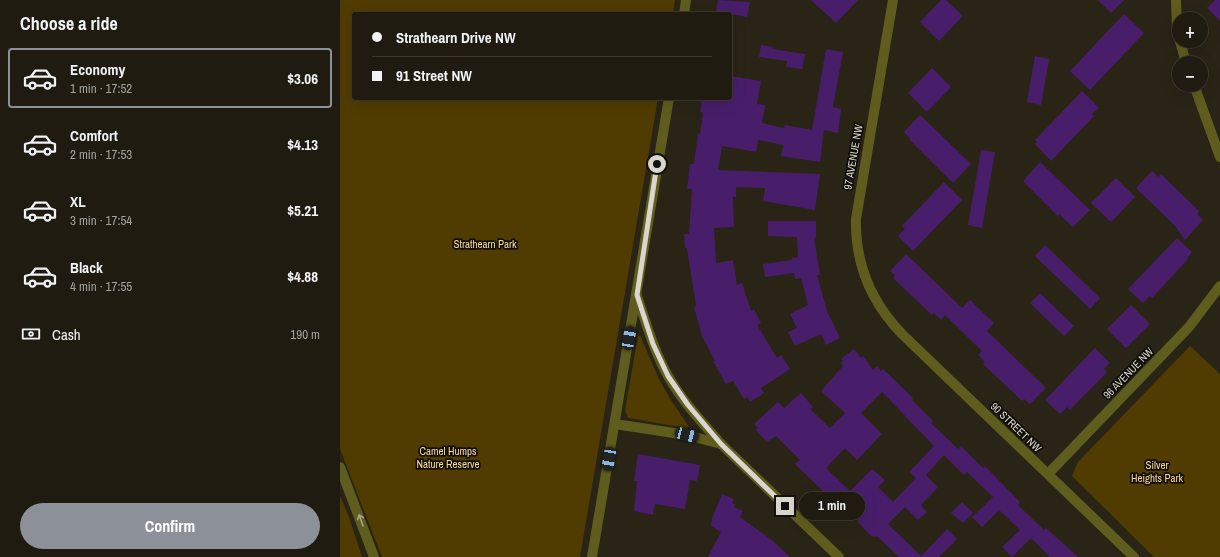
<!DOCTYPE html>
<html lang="en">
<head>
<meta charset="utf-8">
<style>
	body { margin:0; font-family:"Archivo Narrow",sans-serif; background:#2c281e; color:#f1f3f6; height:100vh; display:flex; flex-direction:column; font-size:15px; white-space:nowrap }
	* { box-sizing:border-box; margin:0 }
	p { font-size:13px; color:#a1a19f }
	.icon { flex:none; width:22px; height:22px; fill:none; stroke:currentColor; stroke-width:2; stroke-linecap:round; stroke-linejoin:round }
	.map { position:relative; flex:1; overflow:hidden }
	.side { display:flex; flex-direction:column; background:#1f1b10; width:340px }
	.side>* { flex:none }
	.hud { position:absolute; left:12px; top:12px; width:380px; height:88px; border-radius:4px; box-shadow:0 4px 16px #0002,0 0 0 1px #3c3930; display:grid; align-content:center; height:88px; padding:0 20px; background:#1f1b10 }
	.fabs { position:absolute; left:832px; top:12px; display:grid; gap:8px }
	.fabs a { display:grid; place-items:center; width:36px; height:36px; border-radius:50%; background:#1f1b10; box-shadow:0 4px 16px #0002,0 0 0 1px #3c3930; font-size:20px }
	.end { position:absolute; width:18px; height:18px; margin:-9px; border:5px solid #dad6ce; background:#111; box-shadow:0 0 0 2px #111 }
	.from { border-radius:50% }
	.bubble { position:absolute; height:28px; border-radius:14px; background:#1f1b10; box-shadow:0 4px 16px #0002,0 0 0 1px #3c3930; font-size:13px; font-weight:800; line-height:28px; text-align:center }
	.car { position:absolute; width:12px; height:24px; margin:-12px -6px; border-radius:5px; box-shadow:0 0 3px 1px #0007; background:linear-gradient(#222 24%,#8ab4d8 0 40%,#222 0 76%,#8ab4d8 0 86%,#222 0) }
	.hud b { display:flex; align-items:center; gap:14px; height:38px; font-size:15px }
	.hud b+b { border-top:1px solid #3c3930 }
	.hud i { width:10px; height:10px; background:#f1f3f6 }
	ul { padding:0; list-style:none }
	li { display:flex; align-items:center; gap:12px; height:60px; margin:0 8px 6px; padding:0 12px; border:2px solid transparent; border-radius:4px }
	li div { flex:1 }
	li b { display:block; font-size:15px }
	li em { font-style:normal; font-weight:800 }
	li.active { border-color:#8c9099 }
	li>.icon { width:36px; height:36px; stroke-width:1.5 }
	h2 { padding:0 20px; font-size:18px; line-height:48px }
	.pay { display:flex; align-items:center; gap:10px; height:44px; padding:0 20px; font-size:15px }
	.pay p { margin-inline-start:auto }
	.cta { display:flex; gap:8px; margin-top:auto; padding:8px 20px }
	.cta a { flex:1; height:46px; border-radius:24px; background:#8c9099; color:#fff; font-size:16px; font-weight:800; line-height:46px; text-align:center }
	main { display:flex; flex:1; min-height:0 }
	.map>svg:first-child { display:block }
	.green { fill:#503c00 }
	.building { fill:#481e6b; fill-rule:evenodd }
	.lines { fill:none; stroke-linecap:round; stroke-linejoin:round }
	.minor { stroke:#5f5d1d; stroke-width:10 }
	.oneway { stroke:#a9a687 }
	.route { stroke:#dad6ce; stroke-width:5 }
	.labels { text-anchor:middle; stroke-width:3.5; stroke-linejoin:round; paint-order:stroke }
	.street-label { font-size:11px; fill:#dad6ce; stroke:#100d08 }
	.park-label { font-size:11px; fill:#f9db94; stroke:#100d08 }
</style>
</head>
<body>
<main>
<section class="side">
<h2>Choose a ride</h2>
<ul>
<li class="active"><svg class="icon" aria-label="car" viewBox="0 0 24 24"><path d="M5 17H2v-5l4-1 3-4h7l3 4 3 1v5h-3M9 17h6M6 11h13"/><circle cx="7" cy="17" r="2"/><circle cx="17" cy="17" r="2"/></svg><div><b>Economy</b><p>1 min · 17:52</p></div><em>$3.06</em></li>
<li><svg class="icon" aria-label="car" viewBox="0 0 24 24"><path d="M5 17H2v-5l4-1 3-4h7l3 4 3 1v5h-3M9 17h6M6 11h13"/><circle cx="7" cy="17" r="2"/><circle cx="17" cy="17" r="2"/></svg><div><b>Comfort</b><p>2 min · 17:53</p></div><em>$4.13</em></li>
<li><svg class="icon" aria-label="car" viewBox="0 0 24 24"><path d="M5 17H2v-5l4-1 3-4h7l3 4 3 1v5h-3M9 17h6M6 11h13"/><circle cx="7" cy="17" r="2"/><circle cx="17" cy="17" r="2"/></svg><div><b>XL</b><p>3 min · 17:54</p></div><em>$5.21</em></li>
<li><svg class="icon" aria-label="car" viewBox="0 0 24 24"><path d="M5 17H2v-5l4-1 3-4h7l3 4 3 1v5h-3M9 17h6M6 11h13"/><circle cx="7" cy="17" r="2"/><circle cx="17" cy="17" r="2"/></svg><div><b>Black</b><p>4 min · 17:55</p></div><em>$4.88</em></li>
</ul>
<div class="pay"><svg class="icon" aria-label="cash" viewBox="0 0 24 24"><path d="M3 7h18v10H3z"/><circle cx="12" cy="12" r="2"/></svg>Cash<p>190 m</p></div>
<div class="cta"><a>Confirm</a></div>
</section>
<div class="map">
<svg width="880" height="557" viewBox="0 0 880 557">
	<rect width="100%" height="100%" fill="#292416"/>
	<g class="green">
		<path d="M0,0H335L333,14H14V98H318L240,557H42L0,449Z"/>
		<path d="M300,335L318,377L329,397L349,427L346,428L294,419L288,418L285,410L298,336Z"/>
		<path d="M850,346L880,374V557H814L732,476L738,462Z"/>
		<path d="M0,496L9,517L22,557H0Z"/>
	</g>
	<g class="building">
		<path d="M378,0L410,2L407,17L376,11Z"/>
		<path d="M471,0H518L496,23Z"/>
		<path d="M601,0H606L623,16L599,41L580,22Z"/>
		<path d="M758,0H784L771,13Z"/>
		<path d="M875,0H880V21L867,8Z"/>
		<path d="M784,14L804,33L750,90L730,71Z"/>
		<path d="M421,45L433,47L432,49L465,54L462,69L446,67L447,61L419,57Z"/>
		<path d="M486,49L503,52L493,107L501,109L498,133L484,130L480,162L441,156L443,145L418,140L416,152L382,146L378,170L480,174L475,210L423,201L425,188L396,187V197H393L394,227L374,228L376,263L393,260L397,285L402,283L411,311L414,309L421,323L417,325L437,358L441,355L450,369L421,388L424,393L410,402L407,397L404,399L393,381L386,384L373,361H375L362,336L354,307L356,306L347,248H345L344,234H349L352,189H347L350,164H354L358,133L360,134L363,113L360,112L362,98L390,100V76L421,81L417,104L425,105L422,123L444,128L445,125L472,130Z"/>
		<path d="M695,56L709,59L701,105L687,102Z"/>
		<path d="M592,68L611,87L587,112L568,93Z"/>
		<path d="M742,91L759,108L752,114L754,116L711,161L695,144L697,142L695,140Z"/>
		<path d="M580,115L631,164L613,183L569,139L570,138L564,132Z"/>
		<path d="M641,150L655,152L642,228L628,225Z"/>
		<path d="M700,162L750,210L733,227L719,214L718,216L684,182V180Z"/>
		<path d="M812,171L818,177L821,174L859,211L857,214L863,220L845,240L835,226L796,188Z"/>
		<path d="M776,178L795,197L771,222L751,203Z"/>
		<path d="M604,182L622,200L573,251L558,236L565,229L562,226Z"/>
		<path d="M428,221H476V237L474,238L480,275H477L487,311L500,338L486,345L481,334L455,346L448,332L457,328L450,314L468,305L461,278L455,279L454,273L425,277L423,264L452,260V258L458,257L457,237L428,236Z"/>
		<path d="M837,238L852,252L847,258L848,259L812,298L810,296L803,303L788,289Z"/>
		<path d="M705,245L760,298L750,309L695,256Z"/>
		<path d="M566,254L622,308L630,300L654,323L647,331L706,388L690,404L684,399L682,401L643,364L645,362L638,355L642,351L605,315L601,320L594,313L592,315L553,278L555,275L550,271Z"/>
		<path d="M700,293L734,326L724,336L690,303Z"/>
		<path d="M791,305L810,324L786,348L767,329Z"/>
		<path d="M755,348L770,363L764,369L767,372L730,410L727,407L720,414L705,400Z"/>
		<path d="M514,349L521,358L523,356L533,370L537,366L541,371L543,369L573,398L572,400L593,421L591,423L618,449L621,446L643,468L645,466L680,502L678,505L704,530L706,528L738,557H710L691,538L672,557L662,547L680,530L659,510L642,527L632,517L653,497L627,472L624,475L604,455L586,475L598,487L581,505L587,512L578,520L565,507L548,524L581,556L607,529L617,539L599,557H559L538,537L531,536L517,521L519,519L495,496L493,499L488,496L455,464L460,460L436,436L427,442L416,430L418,428L414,424L438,402L444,408L461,393L473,407L470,409L490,428L505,413L481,391L503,366L501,363L503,361L501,359ZM542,392L594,446L569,472L576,478L553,502L538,487L545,480L532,469L510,491L486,468L505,448L517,460L542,434L521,413Z"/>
		<path d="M298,454L360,465L357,481L350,480L345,509L315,504L313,515L294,511L297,481H294Z"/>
		<path d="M382,494L394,499L392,503L395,504L394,507L403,511L400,517L433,541L450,557H368L381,532L371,526L372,518Z"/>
		<path d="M622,502L633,513L623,523L611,513Z"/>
	</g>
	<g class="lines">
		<g class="minor">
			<path d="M553,0L516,219C515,265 531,302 562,334L794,557"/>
			<path d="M836,0L837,30L839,39"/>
			<path d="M344,14L346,0"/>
			<path d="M840,41L846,63"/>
			<path d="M854,85L880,157"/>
			<path d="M297,296C306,323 314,351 328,376C342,401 362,422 381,444"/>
			<path d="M275,424L347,435L381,444L499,557"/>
			<path d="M0,467L34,557"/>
			<path d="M708,474L849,327L880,286"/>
			<path d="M252,557L329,98"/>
		</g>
	</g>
	<defs><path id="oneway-shaft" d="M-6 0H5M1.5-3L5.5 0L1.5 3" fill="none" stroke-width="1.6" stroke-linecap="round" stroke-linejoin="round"/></defs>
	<use class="oneway" href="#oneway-shaft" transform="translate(21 520) rotate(-109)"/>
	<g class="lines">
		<path class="route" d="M317,164L297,295L313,344L328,376L348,405L381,444L445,506"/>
	</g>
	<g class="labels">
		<g class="street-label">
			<text transform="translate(513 157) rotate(-80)" y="4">97 AVENUE NW</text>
			<text transform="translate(788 373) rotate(-46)" y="4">96 AVENUE NW</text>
			<text transform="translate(676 427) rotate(44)" y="4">90 STREET NW</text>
		</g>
		<g class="park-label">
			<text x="145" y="248">Strathearn Park</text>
			<text x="108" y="455">Camel Humps<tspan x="108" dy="13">Nature Reserve</tspan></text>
			<text x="817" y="469">Silver<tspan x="817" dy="13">Heights Park</tspan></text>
		</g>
	</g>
</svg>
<div class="fabs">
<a>+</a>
<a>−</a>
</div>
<i class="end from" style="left:317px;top:164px"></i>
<i class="end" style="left:445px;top:506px"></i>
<div class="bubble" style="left:459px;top:492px;width:66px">1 min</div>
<i class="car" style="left:289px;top:338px;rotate:10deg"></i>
<i class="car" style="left:347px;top:435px;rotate:105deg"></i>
<i class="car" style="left:269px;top:459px;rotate:190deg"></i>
<div class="hud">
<b><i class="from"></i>Strathearn Drive NW</b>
<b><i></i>91 Street NW</b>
</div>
</div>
</main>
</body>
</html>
